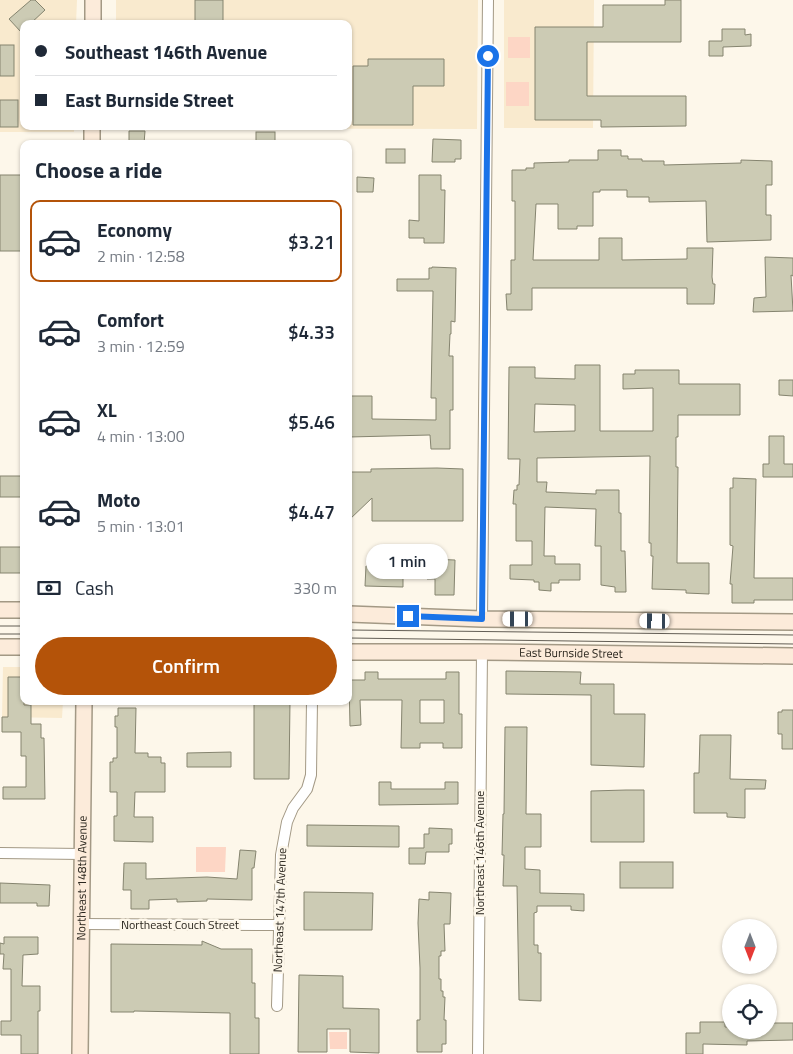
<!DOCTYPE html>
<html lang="en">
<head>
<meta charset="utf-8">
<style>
	body { margin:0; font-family:"Titillium Web",sans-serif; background:#f6f6f7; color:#1f2937; height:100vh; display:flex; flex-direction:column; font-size:19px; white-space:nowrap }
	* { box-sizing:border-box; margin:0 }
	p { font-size:16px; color:#747a83 }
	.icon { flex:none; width:28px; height:28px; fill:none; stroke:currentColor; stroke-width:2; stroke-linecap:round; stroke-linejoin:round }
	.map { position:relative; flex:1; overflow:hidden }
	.side { position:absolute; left:20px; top:140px; width:332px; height:565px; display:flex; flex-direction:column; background:#fff; border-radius:10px; box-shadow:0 1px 4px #0004 }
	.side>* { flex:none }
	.hud { position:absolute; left:20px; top:20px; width:332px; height:110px; border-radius:10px; box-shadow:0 1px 4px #0004; display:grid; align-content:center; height:110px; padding:0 15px; background:#fff }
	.needle { width:32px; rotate:180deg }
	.controls { position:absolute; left:722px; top:919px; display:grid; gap:10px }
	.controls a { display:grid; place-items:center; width:55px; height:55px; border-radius:50%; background:#fff; box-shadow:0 1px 4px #0004; font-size:25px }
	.end { position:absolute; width:22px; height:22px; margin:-11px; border:6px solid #1a73e8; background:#fff; box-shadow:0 0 0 2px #fff }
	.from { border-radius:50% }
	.bubble { position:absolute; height:35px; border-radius:18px; background:#fff; box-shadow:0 1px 4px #0004; font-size:16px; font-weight:600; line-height:35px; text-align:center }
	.car { position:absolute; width:15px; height:30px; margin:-15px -8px; border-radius:6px; box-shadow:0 0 4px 1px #0007; background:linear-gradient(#fff 24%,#345 0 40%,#fff 0 76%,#345 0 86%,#fff 0) }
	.hud b { display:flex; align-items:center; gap:18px; height:48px; font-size:19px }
	.hud b+b { border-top:1px solid #e0e1e3 }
	.hud i { width:12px; height:12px; background:#1f2937 }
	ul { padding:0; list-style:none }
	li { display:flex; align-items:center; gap:15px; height:82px; margin:0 10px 8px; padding:0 5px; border:2px solid transparent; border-radius:10px }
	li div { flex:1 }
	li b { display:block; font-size:19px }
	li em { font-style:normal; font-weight:600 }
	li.selected { border-color:#b45309 }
	li>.icon { width:45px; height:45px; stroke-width:1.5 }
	h2 { padding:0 15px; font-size:22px; line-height:60px }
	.pay { display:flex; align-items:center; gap:12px; height:55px; padding:0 15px; font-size:19px }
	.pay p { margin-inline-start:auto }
	.primary-button { display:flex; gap:10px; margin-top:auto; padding:10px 15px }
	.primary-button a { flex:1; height:58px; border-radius:30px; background:#b45309; color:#fff; font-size:20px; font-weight:600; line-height:58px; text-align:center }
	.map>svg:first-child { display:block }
	.built { fill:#f9eace }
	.green { fill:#fdd6c5 }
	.building { fill:#cccbb4; stroke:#85846f; fill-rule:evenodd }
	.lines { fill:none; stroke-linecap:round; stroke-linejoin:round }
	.street-casing { stroke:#a39985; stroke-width:12 }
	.secondary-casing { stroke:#a39985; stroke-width:18 }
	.street { stroke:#fff; stroke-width:10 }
	.secondary { stroke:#fcebda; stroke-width:15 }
	.tram { stroke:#635e55; stroke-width:1 }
	.route { stroke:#1a73e8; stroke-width:6 }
	.labels { text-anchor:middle; stroke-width:5; stroke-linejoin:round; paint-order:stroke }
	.street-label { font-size:12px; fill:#29251d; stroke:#fdf7ea }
</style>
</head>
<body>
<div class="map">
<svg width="793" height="1054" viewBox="0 0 793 1054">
	<rect width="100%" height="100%" fill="#fdf7ea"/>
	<g class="built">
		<path d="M0,0H77L76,24H24V126H74V132H0Z"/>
		<path d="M116,0H478L477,129L114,128V126H349V24H116Z"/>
		<path d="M504,0H594L593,128H504Z"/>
		<path d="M3,667H24V701H63L62,718L2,717Z"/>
	</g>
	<g class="green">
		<rect x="508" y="37" width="22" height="21"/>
		<rect x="506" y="82" width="23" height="24"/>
		<path d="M196,847H226L225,872H196Z"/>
		<path d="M329,1032H347V1049H330Z"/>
	</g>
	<g class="building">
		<path d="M31,0H35L45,10L30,24H24V29L21,32L9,19Z"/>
		<rect x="195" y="0" width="28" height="24"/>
		<path d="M665,0H681V42H587V96H686V126L601,127V120H535V27H603V5H665Z"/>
		<path d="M722,29H745V35L751,34V46L723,47V56H709V41H722Z"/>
		<rect x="0" y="45" width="14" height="31"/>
		<path d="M368,59H444V86H413V125H353V66H368Z"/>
		<rect x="0" y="100" width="18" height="27"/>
		<path d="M129,131H145L144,144H129Z"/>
		<rect x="256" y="132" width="19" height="12"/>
		<path d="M433,139L461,140V159H455V162H432Z"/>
		<rect x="386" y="149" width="19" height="14"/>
		<path d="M598,150H621V156H628V159H642V161H664V165L741,163V160L772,161V185H766V215H771V240L707,242L706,201L649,202V197H627V190H600V192H593V226H577V229H558V204H536L533,260H599V238H622V260L687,259V248H713L712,277L713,284H715L714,304H687V288H532V310H507L506,294H511V260H515V201H512V170H526V168H534V163L569,162V160H598Z"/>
		<rect x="0" y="175" width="24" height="76"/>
		<path d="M419,175H441V190H445L444,243H424V238H409V220L419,221Z"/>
		<path d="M357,177L374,178L373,192H357Z"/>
		<path d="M765,257L793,258V276L791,275L793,311L753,312L754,298L766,297Z"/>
		<path d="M432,267L456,268L455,322L451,321V334H450L449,356H453V410H450V449H431L430,435L349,437V396H372V419L436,420V398H431L433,291H397V279H429V268H432Z"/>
		<path d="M575,365H600V431H653V388L623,389V374H635V370H679V384H740V415H678V437H676V467H678L677,563H709V594L686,593V590L652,589L653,556H651V543H649L650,456L537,458V482H547L546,492L596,494V490H619V513H621V551H625L626,592H615V587L601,585V546H595L596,509L545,507L544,556H555V564H580V580H559V583H551V591L539,590V582H534V580L510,579V565H532V541H516V504H513L514,490H517V485H519L520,459H508L509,367H535V378L575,379ZM535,404L575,405V431L534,432Z"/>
		<path d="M779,380H793V396L779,395Z"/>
		<path d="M769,436H784V464H793V477H763V464H769Z"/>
		<path d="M437,468L463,469V521H372V498L349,520V472H371V469Z"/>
		<rect x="0" y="476" width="24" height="21"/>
		<path d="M733,478L756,479L754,578H793V600H754V603H732V584H730L733,546L730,545V488H733Z"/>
		<rect x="0" y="547" width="24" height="26"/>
		<path d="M428,559L455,560L454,595H435V579H427Z"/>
		<path d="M366,566L403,567V587L365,586Z"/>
		<path d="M506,671L581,672L580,684H614V714H645L644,767L591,765V695L506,694Z"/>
		<path d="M365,672H378V679H446V672H459V714H462V748H443V743H420V748H401L402,700H360L361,725L350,726L349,680H365ZM420,700H444V723H420Z"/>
		<path d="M8,677H22V679H24V705H31V724H41V738H44L45,799H3V787H26V756H21V732H2V717H8Z"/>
		<path d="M254,701H290L289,779H254Z"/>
		<path d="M118,708H136L135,753H148V757H161V763H165V792H135L134,817H153V842L114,841V816H117V792H110V762H113V758H117V727H115V716H118Z"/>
		<path d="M782,710H793V749H782V734H778V712H782Z"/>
		<path d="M505,727H527L526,814H541V847H525V869L540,870V893L584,894V911L571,910V906H537V912L534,913V945H538V953H541V1001L519,1000L517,886H503L504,855H502L503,814H504Z"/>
		<path d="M700,735H731L730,779L766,780L765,789H745V818L727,817V813H694V773H699Z"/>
		<path d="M231,752V767H187V753Z"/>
		<path d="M379,782H391V789H445V782H458V804L379,805Z"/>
		<path d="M626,790H644V842H591V791Z"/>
		<path d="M307,825L399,826V847L307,846Z"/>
		<path d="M429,828L452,829V844H449V852H426L425,864H409V848H424V834H429Z"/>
		<path d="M240,850L256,851L254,868H252V900L207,899V901L177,902V899L149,900V909H131V890H123L124,863H146V879L207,877L237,879Z"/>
		<rect x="620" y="862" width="53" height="26"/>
		<path d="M0,883L50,885L49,906H37V903H0Z"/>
		<path d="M304,892L373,893L372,930H304Z"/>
		<path d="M429,892L451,893L450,924H444L445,951H441V956H439V979H441V991H443V997H445L444,1020H446V1044H442V1052H417V1020H420V968L418,923L419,899L429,900Z"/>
		<path d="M4,937H38V954L23,955L22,986H40V1011H38V1054H21V1035H1V1021H11V969H3L4,954H0V943L4,944Z"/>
		<path d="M202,941L221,949H252V983H255V1018H259V1054H230V1013L134,1011V1012H111V944L202,945Z"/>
		<path d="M299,975L343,976V1008L379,1009V1053L350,1052V1029H327V1052H298Z"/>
		<path d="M700,1022H725V1027H731V1030H769V1023H793V1040L747,1041V1045L703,1044V1054H686V1033H700Z"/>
	</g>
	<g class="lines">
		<g class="street-casing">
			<g id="street">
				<path d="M482,619L488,0"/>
				<path d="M0,853L82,854"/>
				<path d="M81,924L278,925"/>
				<path d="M277,1006L281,855L287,822L293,808L307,789L311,775L312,701"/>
				<path d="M478,1054L482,652"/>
			</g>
		</g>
		<g class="secondary-casing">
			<g id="secondary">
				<path d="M93,24V0"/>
				<path d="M92,144V126"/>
				<path d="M0,610H24"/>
				<path d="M349,614L482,619L793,622"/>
				<path d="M0,647H24"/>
				<path id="s1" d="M349,652H482L793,656"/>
				<path id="s2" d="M80,1054L84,701"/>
			</g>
		</g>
		<use href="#street" class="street"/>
		<use href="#secondary" class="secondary"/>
		<g class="tram">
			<path d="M0,626H24"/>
			<path d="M349,630L793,635"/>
			<path d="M0,634H24"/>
			<path d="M349,638L793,644"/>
		</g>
	</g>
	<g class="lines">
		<path class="route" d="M408,616L482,619L488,56"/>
	</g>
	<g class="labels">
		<g class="street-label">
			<text dy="4" stroke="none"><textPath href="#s1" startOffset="222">East Burnside Street</textPath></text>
			<text transform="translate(480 853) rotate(-90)" y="4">Northeast 146th Avenue</text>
			<text dy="4" stroke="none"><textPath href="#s2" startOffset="176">Northeast 148th Avenue</textPath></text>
			<text transform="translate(280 910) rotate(-88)" y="4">Northeast 147th Avenue</text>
			<text x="180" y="929">Northeast Couch Street</text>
		</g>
	</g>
</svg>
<div class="controls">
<a><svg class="needle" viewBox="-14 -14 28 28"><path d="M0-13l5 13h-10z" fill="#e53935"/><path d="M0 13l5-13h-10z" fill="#747a83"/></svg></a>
<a><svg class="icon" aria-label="locate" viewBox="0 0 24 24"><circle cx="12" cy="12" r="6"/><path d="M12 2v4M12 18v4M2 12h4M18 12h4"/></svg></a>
</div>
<i class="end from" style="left:488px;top:56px"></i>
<i class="end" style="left:408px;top:616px"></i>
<div class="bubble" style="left:366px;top:544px;width:82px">1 min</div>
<i class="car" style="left:518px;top:619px;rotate:270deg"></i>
<i class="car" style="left:655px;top:621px;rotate:271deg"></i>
<div class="hud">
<b><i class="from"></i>Southeast 146th Avenue</b>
<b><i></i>East Burnside Street</b>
</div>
<section class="side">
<h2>Choose a ride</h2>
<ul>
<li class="selected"><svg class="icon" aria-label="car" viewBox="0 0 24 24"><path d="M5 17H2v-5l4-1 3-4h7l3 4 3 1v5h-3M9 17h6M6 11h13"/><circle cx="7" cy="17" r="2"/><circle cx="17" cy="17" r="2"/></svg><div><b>Economy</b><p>2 min · 12:58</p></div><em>$3.21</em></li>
<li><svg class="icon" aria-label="car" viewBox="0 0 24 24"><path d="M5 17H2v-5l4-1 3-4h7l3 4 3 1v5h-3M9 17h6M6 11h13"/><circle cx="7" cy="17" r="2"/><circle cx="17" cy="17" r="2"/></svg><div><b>Comfort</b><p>3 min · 12:59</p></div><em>$4.33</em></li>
<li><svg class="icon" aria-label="car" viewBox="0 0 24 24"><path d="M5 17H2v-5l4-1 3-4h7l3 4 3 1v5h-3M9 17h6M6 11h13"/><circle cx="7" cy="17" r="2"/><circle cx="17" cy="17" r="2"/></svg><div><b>XL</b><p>4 min · 13:00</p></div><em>$5.46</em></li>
<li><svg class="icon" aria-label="car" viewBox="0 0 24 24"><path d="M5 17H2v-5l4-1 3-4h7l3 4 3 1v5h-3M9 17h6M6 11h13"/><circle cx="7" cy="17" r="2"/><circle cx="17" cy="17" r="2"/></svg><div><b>Moto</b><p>5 min · 13:01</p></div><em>$4.47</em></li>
</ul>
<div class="pay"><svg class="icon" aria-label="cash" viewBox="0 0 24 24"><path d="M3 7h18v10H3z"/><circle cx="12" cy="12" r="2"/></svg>Cash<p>330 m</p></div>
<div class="primary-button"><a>Confirm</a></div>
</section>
</div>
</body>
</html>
